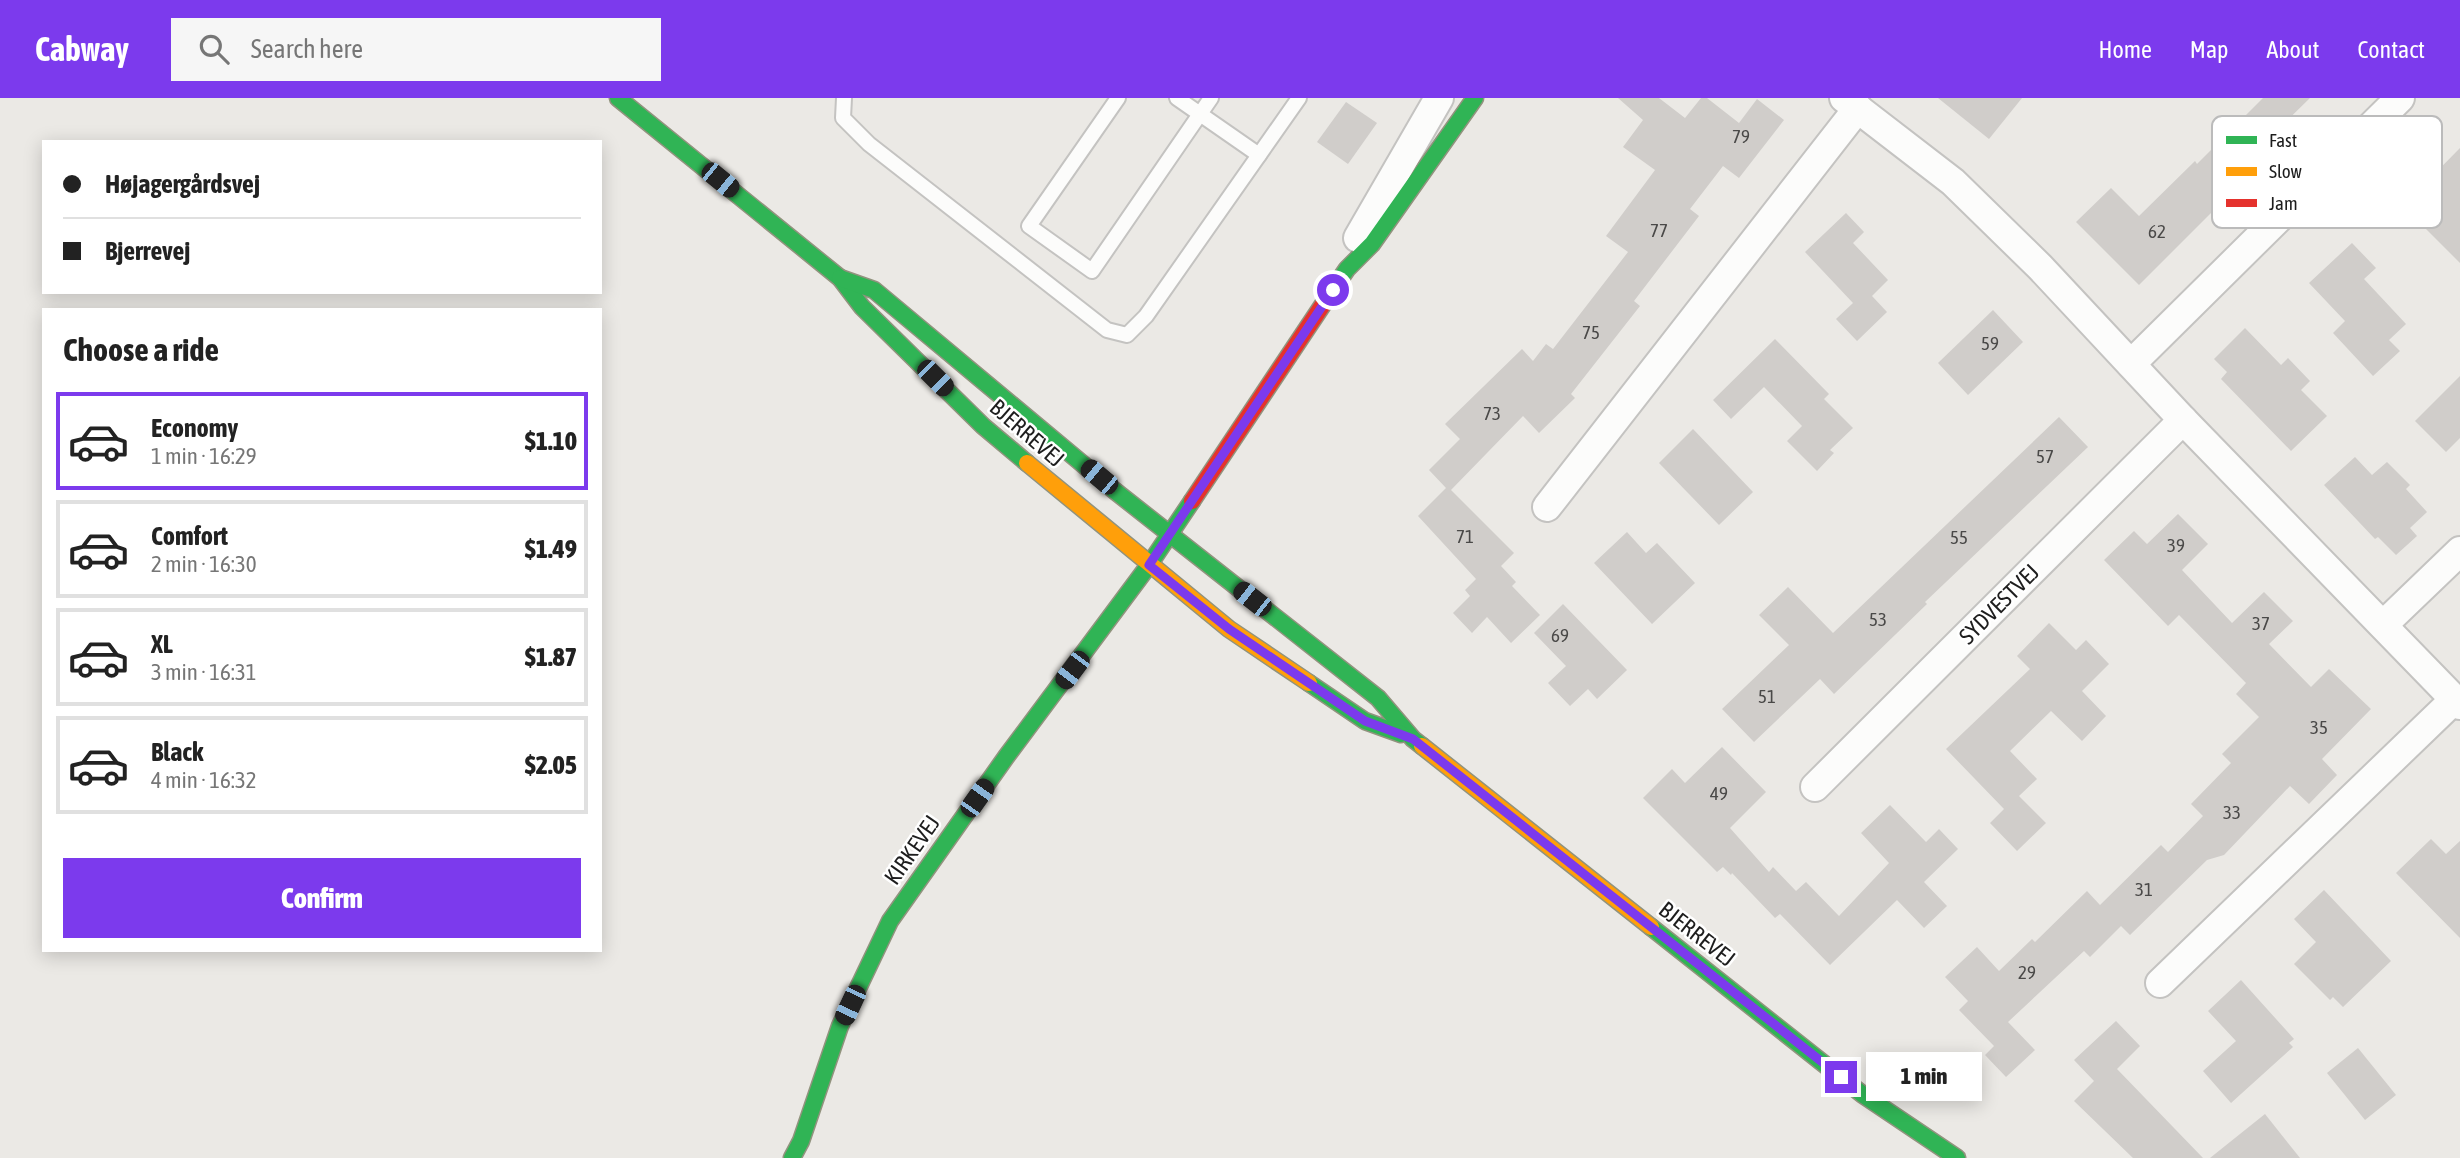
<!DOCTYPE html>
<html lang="en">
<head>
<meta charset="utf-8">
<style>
	body { margin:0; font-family:"Asap Condensed",sans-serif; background:#f6f6f6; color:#222; height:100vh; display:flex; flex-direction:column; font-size:26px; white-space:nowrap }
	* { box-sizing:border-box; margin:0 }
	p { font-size:23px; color:#767676 }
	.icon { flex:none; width:38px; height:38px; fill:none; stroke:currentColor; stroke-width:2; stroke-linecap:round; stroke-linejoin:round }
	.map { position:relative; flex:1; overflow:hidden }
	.details { position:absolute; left:42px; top:210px; width:560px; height:644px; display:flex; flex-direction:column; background:#fff; border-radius:0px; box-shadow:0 4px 18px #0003 }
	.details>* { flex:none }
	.banner { position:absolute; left:42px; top:42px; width:560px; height:154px; border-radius:0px; box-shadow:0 4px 18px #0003; display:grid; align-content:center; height:154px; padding:0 21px; background:#fff }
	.end { position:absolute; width:32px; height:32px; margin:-16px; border:9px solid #7c3aed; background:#fff; box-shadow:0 0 0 4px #fff }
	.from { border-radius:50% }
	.bubble { position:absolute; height:49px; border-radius:0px; background:#fff; box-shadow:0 4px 18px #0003; font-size:23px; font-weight:800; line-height:49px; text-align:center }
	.car { position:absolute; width:21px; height:42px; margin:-21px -10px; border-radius:9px; box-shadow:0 0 5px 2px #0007; background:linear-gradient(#222 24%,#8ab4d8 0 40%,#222 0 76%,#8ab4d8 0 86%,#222 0) }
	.banner b { display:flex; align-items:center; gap:24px; height:66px; font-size:26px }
	.banner b+b { border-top:2px solid #e0e0e0 }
	.banner i { width:18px; height:18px; background:#222 }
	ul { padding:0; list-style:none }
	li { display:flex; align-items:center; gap:21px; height:98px; margin:0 14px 10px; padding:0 7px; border:4px solid #e0e0e0; border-radius:0px }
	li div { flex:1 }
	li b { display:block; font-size:26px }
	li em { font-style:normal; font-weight:800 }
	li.active { border-color:#7c3aed }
	li>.icon { width:63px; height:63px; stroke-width:1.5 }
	h2 { padding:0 21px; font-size:32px; line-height:84px }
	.button { display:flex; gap:14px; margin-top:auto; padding:14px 21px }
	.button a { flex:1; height:80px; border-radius:0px; background:#7c3aed; color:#fff; font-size:28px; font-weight:800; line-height:80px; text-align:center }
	header { display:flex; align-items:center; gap:42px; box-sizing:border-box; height:98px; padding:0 35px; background:#7c3aed; color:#fff }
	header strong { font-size:33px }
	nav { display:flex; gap:38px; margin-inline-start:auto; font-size:24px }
	.search { width:490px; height:63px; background:#f6f6f6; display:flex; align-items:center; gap:18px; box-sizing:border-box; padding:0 24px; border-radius:0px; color:#767676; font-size:26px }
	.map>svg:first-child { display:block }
	.building { fill:#d0cdca }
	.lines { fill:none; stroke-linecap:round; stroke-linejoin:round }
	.lane-casing { stroke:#c4c3c1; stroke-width:18 }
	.street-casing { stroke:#c4c3c1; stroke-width:32 }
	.fast-casing { stroke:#91937e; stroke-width:19 }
	.slow-casing { stroke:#91937e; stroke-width:19 }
	.jam-casing { stroke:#91937e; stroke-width:19 }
	.lane { stroke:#fcfcfb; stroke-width:14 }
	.street { stroke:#fcfcfb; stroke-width:28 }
	.fast { stroke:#30b455; stroke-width:16 }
	.slow { stroke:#ff9f0a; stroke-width:16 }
	.jam { stroke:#e5322d; stroke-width:16 }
	.route { stroke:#7c3aed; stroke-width:9 }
	.labels { text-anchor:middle; stroke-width:5; stroke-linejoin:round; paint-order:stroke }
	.number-label { font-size:19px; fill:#4a4948 }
	.street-label { font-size:23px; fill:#1d1d1d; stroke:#fff }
	.key { fill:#fff; stroke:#bbb; stroke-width:2 }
	.key-label { font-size:19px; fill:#1d1d1d }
</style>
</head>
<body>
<header>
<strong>Cabway</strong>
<div class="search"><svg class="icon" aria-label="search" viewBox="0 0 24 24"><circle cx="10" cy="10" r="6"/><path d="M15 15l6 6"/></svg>Search here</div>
<nav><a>Home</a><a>Map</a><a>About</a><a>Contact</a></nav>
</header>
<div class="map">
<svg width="2460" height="1060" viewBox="0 0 2460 1060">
	<rect width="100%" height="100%" fill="#ebe9e5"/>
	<g class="building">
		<path d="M1618,0H1659L1685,20L1701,0H1707L1739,25L1757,1L1784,22L1739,80L1723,68L1690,111L1699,118L1634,203L1640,208L1571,296L1575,300L1539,335L1523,318L1451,392L1514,455L1501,468L1516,484L1512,488L1540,517L1511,545L1487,519L1472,535L1453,515L1470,498L1465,492L1476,481L1418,418L1446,390L1429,372L1460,341L1445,326L1522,251L1533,263L1546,246L1553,251L1628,154L1606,138L1655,72L1623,49L1643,22Z"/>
		<path d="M1938,0H2022L1989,41Z"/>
		<path d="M2263,0H2310L2269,40L2277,49L2139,187L2076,124L2111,90L2139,118L2195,63L2197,66Z"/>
		<path d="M1346,4L1377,25L1348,66L1317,44Z"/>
		<path d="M2460,50V165L2403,108Z"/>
		<path d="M1846,115L1864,134L1853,145L1888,182L1872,198L1887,214L1857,243L1836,221L1853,205L1805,154Z"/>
		<path d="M2352,145L2376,170L2364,181L2406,226L2389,242L2400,253L2373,278L2333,235L2345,223L2309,185Z"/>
		<path d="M1993,212L2023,244L1968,297L1938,265Z"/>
		<path d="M2245,230L2281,267L2288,260L2310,283L2301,292L2327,318L2291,353L2221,281L2227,274L2214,261Z"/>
		<path d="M1775,241L1829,296L1824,301L1853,330L1830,352L1834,355L1817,373L1787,343L1802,328L1764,289L1731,321L1713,302Z"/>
		<path d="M2460,278V340L2446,354L2415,323Z"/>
		<path d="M2059,319L2088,349L1925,504L1927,506L1834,596L1820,581L1754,644L1722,611L1789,547L1759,517L1788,489L1833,535Z"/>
		<path d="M1693,331L1753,394L1719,427L1659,365Z"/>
		<path d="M2355,359L2372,377L2387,364L2410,387L2406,391L2427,414L2410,430L2417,438L2396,457L2378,439L2375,441L2324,387Z"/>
		<path d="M2178,416L2208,446L2182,472L2232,525L2264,494L2293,523L2269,546L2311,589L2329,571L2371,611L2322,661L2337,677L2309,706L2290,688L2224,757L2207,762L2130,837L2121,828L2090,859L2084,853L2008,924L2035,952L2006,979L1985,957L1994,948L1959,912L1968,903L1945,879L1977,849L1999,873L2032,841L2035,844L2087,793L2100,807L2161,747L2168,754L2203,718L2191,706L2231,665L2222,656L2259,619L2236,596L2246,585L2179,517L2168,528L2104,462L2134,433L2147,446Z"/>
		<path d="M1627,434L1646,455L1657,445L1695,485L1652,526L1594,465Z"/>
		<path d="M1563,506L1627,572L1597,601L1588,591L1570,608L1548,585L1566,568L1534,535Z"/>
		<path d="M2049,525L2076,552L2086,542L2109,566L2082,593L2106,618L2082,643L2051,613L2010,653L2037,681L2019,698L2046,725L2017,753L1990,725L2004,711L1946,651L2030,571L2017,558Z"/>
		<path d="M1722,649L1766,694L1730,730L1769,774L1773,769L1796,793L1806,784L1839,818L1889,765L1861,735L1890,707L1926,744L1939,731L1958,751L1924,784L1947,808L1924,830L1897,802L1830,867L1780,816L1775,820L1732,775L1731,777L1723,769L1717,774L1643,700L1672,671L1685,685Z"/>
		<path d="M2431,741L2446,756L2460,743V840L2396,775Z"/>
		<path d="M2324,792L2391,863L2343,909L2333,899L2330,902L2294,866L2316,844L2294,821Z"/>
		<path d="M2241,882L2294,941L2289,945L2293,949L2231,1005L2203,973L2236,943L2208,913Z"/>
		<path d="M2116,923L2140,948L2117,971L2203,1060H2133L2074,1003L2094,983L2074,962Z"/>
		<path d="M2358,950L2396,997L2365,1022L2327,975Z"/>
		<path d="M2265,1016L2300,1060H2210Z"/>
	</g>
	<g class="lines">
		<g class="lane-casing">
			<g id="lane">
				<path d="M844,0L843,20L869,46L1107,232L1127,237L1146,218L1299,0"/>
				<path d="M1118,0L1029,128L1092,173L1211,0"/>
				<path d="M1177,0L1259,57"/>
			</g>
		</g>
		<g class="street-casing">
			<g id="street">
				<path d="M1844,0L1953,84L2040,169L2183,322L2460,607"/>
				<path d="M1358,140L1439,0"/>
				<path d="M2131,266L2400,0"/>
				<path d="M1547,409L1858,10"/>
				<path d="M2383,527L2460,453"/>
				<path d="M1815,689L2183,322"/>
				<path d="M2160,885L2455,601"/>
			</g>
		</g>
		<g class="fast-casing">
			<g id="fast">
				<path d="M618,0L840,180L862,209L983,328L1027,365"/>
				<path d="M840,180L874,192L1115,393L1378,600L1413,641L1422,648"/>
				<path d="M1336,187L1347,171L1372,146L1475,0"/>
				<path d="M1309,585L1365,623L1401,636"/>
				<path d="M1651,829L1862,996L1957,1060"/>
				<path d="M792,1060L801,1043L840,928L890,823L1006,659L1149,467L1192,403"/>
			</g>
		</g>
		<g class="slow-casing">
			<g id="slow">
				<path d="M1027,365L1229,531L1309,585"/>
				<path d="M1422,648L1651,829"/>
			</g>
		</g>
		<g class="jam-casing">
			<path id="jam" d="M1192,403L1336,187"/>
		</g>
		<use href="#lane" class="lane"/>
		<use href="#street" class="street"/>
		<use href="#fast" class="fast"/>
		<use href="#slow" class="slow"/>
		<use href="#jam" class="jam"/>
	</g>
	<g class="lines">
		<path class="route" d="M1333,192L1149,467L1229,531L1365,623L1413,641L1841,979"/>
	</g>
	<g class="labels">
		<g class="number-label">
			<text x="1741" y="45">79</text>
			<text x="1659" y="139">77</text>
			<text x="2157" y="140">62</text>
			<text x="1591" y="241">75</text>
			<text x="1990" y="252">59</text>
			<text x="1492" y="322">73</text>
			<text x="2045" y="365">57</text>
			<text x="1465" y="445">71</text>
			<text x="1959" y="446">55</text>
			<text x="2176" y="454">39</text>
			<text x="1878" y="528">53</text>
			<text x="2261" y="532">37</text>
			<text x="1560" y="544">69</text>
			<text x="1767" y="605">51</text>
			<text x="2319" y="636">35</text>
			<text x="1719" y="702">49</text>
			<text x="2232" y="721">33</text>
			<text x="2144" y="798">31</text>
			<text x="2027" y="881">29</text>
		</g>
		<g class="street-label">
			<text transform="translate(1027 335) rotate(41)" y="8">BJERREVEJ</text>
			<text transform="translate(1999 506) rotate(-45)" y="8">SYDVESTVEJ</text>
			<text transform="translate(912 752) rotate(-55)" y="8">KIRKEVEJ</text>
			<text transform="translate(1697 836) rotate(38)" y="8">BJERREVEJ</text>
		</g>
	</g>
	<rect x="2212" y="18" width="230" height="112" rx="10" class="key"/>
	<rect x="2226" y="38" width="31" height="8" fill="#30b455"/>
	<rect x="2226" y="69" width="31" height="9" fill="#ff9f0a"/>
	<rect x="2226" y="101" width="31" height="8" fill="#e5322d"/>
	<g class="key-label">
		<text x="2269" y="49">Fast</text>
		<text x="2269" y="80">Slow</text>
		<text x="2269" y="112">Jam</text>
	</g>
</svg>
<i class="end from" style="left:1333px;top:192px"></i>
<i class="end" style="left:1841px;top:979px"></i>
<div class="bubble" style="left:1866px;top:954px;width:116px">1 min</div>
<i class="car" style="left:720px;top:82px;rotate:129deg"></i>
<i class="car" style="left:935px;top:280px;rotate:135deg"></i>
<i class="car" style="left:1099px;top:379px;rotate:310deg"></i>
<i class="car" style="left:1252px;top:501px;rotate:308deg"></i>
<i class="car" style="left:1072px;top:572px;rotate:217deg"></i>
<i class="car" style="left:977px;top:700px;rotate:35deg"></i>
<i class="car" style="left:850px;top:907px;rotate:205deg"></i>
<div class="banner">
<b><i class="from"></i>Højagergårdsvej</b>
<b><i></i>Bjerrevej</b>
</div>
<section class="details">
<h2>Choose a ride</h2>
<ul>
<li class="active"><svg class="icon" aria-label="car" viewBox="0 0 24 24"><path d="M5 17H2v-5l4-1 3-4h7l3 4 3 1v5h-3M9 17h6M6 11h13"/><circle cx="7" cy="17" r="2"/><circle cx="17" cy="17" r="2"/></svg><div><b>Economy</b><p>1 min · 16:29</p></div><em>$1.10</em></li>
<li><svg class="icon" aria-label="car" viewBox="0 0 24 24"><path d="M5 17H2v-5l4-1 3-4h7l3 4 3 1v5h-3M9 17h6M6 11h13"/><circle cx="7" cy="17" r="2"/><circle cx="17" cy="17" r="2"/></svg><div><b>Comfort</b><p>2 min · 16:30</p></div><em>$1.49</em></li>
<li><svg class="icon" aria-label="car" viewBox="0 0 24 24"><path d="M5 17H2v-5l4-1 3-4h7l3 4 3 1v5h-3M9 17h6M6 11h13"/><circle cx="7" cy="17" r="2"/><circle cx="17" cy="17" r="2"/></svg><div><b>XL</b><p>3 min · 16:31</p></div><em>$1.87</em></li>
<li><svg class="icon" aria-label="car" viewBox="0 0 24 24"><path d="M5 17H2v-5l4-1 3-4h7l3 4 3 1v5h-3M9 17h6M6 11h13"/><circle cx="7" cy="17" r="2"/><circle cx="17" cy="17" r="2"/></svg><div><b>Black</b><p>4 min · 16:32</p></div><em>$2.05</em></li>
</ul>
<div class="button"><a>Confirm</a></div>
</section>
</div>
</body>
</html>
